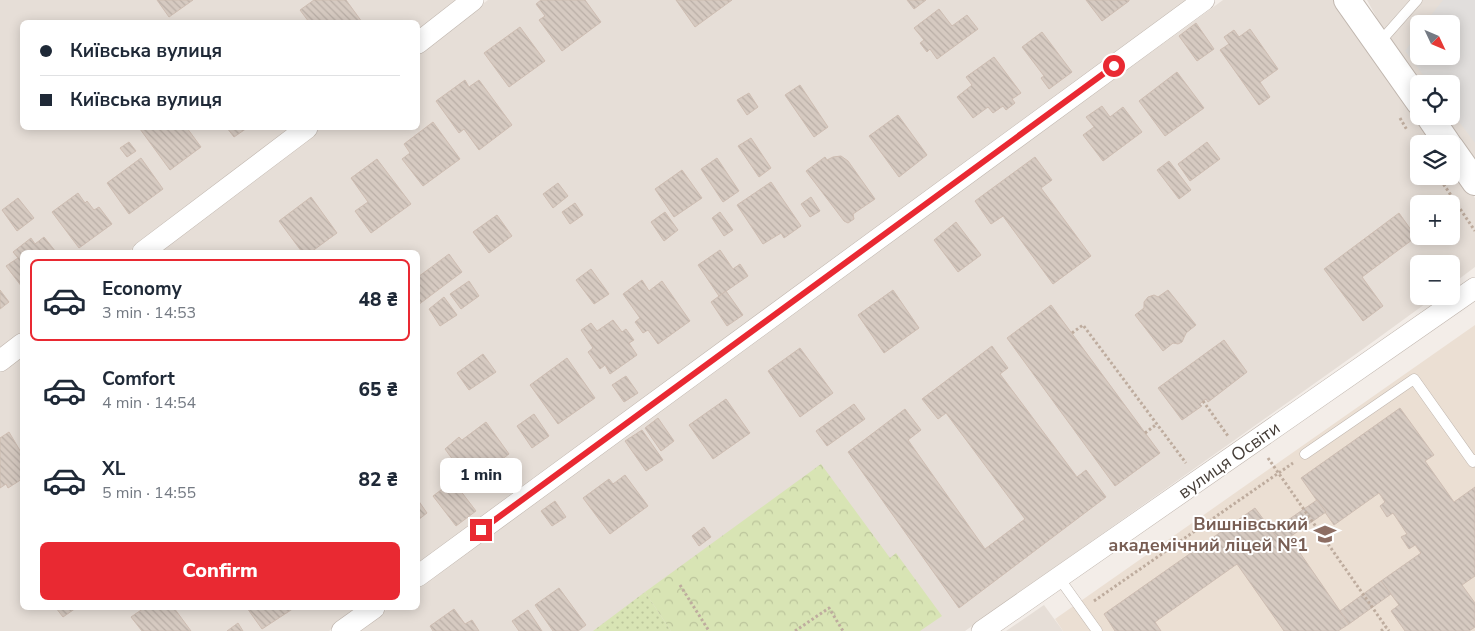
<!DOCTYPE html>
<html lang="en">
<head>
<meta charset="utf-8">
<style>
	body { margin:0; font-family:"Nunito Sans",sans-serif; background:#f2f2f3; color:#1f2937; height:100vh; display:flex; flex-direction:column; font-size:19px; white-space:nowrap }
	* { box-sizing:border-box; margin:0 }
	p { font-size:16px; color:#747a83 }
	.icon { flex:none; width:28px; height:28px; fill:none; stroke:currentColor; stroke-width:2; stroke-linecap:round; stroke-linejoin:round }
	.map { position:relative; flex:1; overflow:hidden }
	.panel { position:absolute; left:20px; top:250px; width:400px; height:360px; display:flex; flex-direction:column; background:#fff; border-radius:8px; box-shadow:0 2px 12px #0003 }
	.panel>* { flex:none }
	.hud { position:absolute; left:20px; top:20px; width:400px; height:110px; border-radius:8px; box-shadow:0 2px 12px #0003; display:grid; align-content:center; height:110px; padding:0 20px; background:#fff }
	.needle { width:32px; rotate:134deg }
	.controls { position:absolute; left:1410px; top:15px; display:grid; gap:10px }
	.controls a { display:grid; place-items:center; width:50px; height:50px; border-radius:8px; background:#fff; box-shadow:0 2px 12px #0003; font-size:25px }
	.end { position:absolute; width:22px; height:22px; margin:-11px; border:6px solid #e92932; background:#fff; box-shadow:0 0 0 2px #fff }
	.from { border-radius:50% }
	.bubble { position:absolute; height:35px; border-radius:8px; background:#fff; box-shadow:0 2px 12px #0003; font-size:16px; font-weight:800; line-height:35px; text-align:center }
	.hud b { display:flex; align-items:center; gap:18px; height:48px; font-size:19px }
	.hud b+b { border-top:1px solid #e0e1e3 }
	.hud i { width:12px; height:12px; background:#1f2937 }
	ul { padding:9px 0 0; list-style:none }
	li { display:flex; align-items:center; gap:15px; height:82px; margin:0 10px 8px; padding:0 10px; border:2px solid transparent; border-radius:8px }
	li div { flex:1 }
	li b { display:block; font-size:19px }
	li em { font-style:normal; font-weight:800 }
	li.current { border-color:#e92932 }
	li>.icon { width:45px; height:45px; stroke-width:1.5 }
	.primary-button { display:flex; gap:10px; margin-top:auto; padding:10px 20px }
	.primary-button a { flex:1; height:58px; border-radius:8px; background:#e92932; color:#fff; font-size:20px; font-weight:800; line-height:58px; text-align:center }
	.map>svg:first-child { display:block }
	.residential { fill:#e6ded7; fill-rule:evenodd }
	.education { fill:#ebdfd3 }
	.grass { fill:url(#grass-dots) }
	.forest { fill:url(#forest-crowns) }
	.parking { fill:#e1dedc }
	.building { fill:url(#building-back-hatch); stroke:#cebdb2 }
	.lines { fill:none; stroke-linecap:round; stroke-linejoin:round }
	.service-casing { stroke:#c0b6ae; stroke-width:11 }
	.minor-casing { stroke:#c0b6ae; stroke-width:22 }
	.tertiary-casing { stroke:#c0b6ae; stroke-width:28 }
	.path { stroke:#beac9e; stroke-width:3; stroke-dasharray:2.5 2.5; stroke-linecap:butt }
	.service { stroke:#fff; stroke-width:10 }
	.minor { stroke:#fff; stroke-width:21 }
	.tertiary { stroke:#fff; stroke-width:26 }
	.route { stroke:#e92932; stroke-width:6 }
	.labels { text-anchor:middle; stroke-width:4; stroke-linejoin:round; paint-order:stroke }
	.street-label { font-size:18px; fill:#453d37; stroke:#fff }
	.education-label { font-size:18px; font-weight:bold; fill:#785e54; stroke:#fff; text-anchor:end }
</style>
</head>
<body>
<div class="map">
<svg width="1475" height="631" viewBox="0 0 1475 631">
	<defs>
		<pattern id="grass-dots" width="8" height="8" patternUnits="userSpaceOnUse" patternTransform="scale(1.25)"><rect width="8" height="8" fill="#d8e4b4"/><path d="M2 2h.1M6 6h.1" fill="none" stroke="#bbc49b" stroke-width="1.8" stroke-linecap="round"/></pattern>
		<pattern id="forest-crowns" width="20" height="18" patternUnits="userSpaceOnUse" patternTransform="scale(1.25)"><rect width="20" height="18" fill="#d8e4b4"/><path d="M2 6a3 3 0 1 1 6 0M12 15a3 3 0 1 1 6 0" fill="none" stroke="#bbc49b"/></pattern>
		<pattern id="building-back-hatch" width="6" height="6" patternUnits="userSpaceOnUse" patternTransform="scale(1.25)"><rect width="6" height="6" fill="#d6cac1"/><path d="M-1 5l2 2M0 0l6 6M5-1l2 2" fill="none" stroke="#b9aea6"/></pattern>
	</defs>
	<rect width="100%" height="100%" fill="#f3ede8"/>
	<g class="residential">
		<path d="M0,0H458L418,31V22H22V128H291L128,252H22V333L0,350Z"/>
		<path d="M488,0H1189L418,566V252H155L320,128H418V53Z"/>
		<path d="M1223,0H1336L1437,144H1419V176H1451V164L1475,198V267L1451,285V264H1419V296H1436L1363,349L965,631H356L389,608H418V586ZM1419,204H1451V236H1419Z"/>
		<path d="M1367,0H1475V160L1442,116H1451V84H1419L1396,53ZM1419,24H1451V56H1419Z"/>
		<path d="M22,353V608H361L329,631H0V370Z"/>
		<path d="M1044,605L1063,631H1006Z"/>
	</g>
	<path class="education" d="M1475,325V631H1063L1055,619Z"/>
	<path class="grass" d="M645,592L671,631H593Z"/>
	<path class="forest" d="M821,464L890,558L896,553L942,616L920,631H671L645,592Z"/>
	<path class="parking" d="M1443,0H1475V143L1451,111V84H1430L1405,51L1419,32V56H1451V24H1424Z"/>
	<g class="building">
		<path d="M157,0H193L169,17Z"/>
		<path d="M314,0H346L362,22H309L300,10Z"/>
		<path d="M541,0H585L601,22L562,51L539,20L545,16L536,4Z"/>
		<path d="M676,0H732L695,27Z"/>
		<path d="M907,0H926L914,9Z"/>
		<path d="M1086,0H1129V1L1102,21Z"/>
		<path d="M939,9L952,26L967,15L978,29L937,59L930,49L927,52L920,43L924,40L914,28Z"/>
		<path d="M1196,23L1214,49L1197,61L1179,36Z"/>
		<path d="M520,27L545,61L509,87L484,53Z"/>
		<path d="M1250,29L1278,69L1260,82L1270,97L1259,105L1220,50L1229,44L1224,37L1234,30L1239,37Z"/>
		<path d="M1042,32L1072,72L1049,89L1041,78L1044,76L1022,47Z"/>
		<path d="M994,57L1021,93L1012,99L1015,103L1006,110L1003,106L993,113L988,107L973,118L957,97L972,85L966,77Z"/>
		<path d="M1177,72L1204,108L1165,136L1139,101Z"/>
		<path d="M465,80L469,87L479,80L512,125L479,150L464,129L459,133L436,101Z"/>
		<path d="M800,85L828,127L814,137L785,95Z"/>
		<path d="M749,93L758,107L747,115L737,100Z"/>
		<path d="M1102,106L1110,117L1123,107L1142,132L1103,161L1083,135L1094,127L1086,117Z"/>
		<path d="M898,115L927,155L899,177L869,136Z"/>
		<path d="M433,122L460,159L423,186L402,159L410,153L404,144Z"/>
		<path d="M142,128H187L201,147L170,170L140,129Z"/>
		<path d="M227,128H247L234,137Z"/>
		<path d="M751,138L771,168L759,177L738,146Z"/>
		<path d="M129,142L136,151L127,157L120,148Z"/>
		<path d="M1207,142L1220,159L1190,181L1178,164Z"/>
		<path d="M841,156L848,161L875,199L853,214L854,219L848,223L844,221L806,171L825,157L827,160L833,157Z"/>
		<path d="M1035,157L1052,180L1041,188L1091,256L1053,284L1003,216L991,224L975,201Z"/>
		<path d="M141,158L163,189L129,214L107,183Z"/>
		<path d="M717,158L739,191L723,202L701,169Z"/>
		<path d="M377,159L411,204L371,233L355,211L368,202L351,178Z"/>
		<path d="M1169,161L1191,190L1179,199L1157,170Z"/>
		<path d="M682,170L702,198L674,217L655,189Z"/>
		<path d="M771,182L801,226L784,238L781,233L763,244L737,205Z"/>
		<path d="M558,183L568,196L553,208L543,194Z"/>
		<path d="M78,193L85,203L87,201L94,210L99,207L112,224L79,248L52,212Z"/>
		<path d="M311,197L337,233L311,252H302L279,221Z"/>
		<path d="M811,197L820,211L810,217L801,204Z"/>
		<path d="M18,198L34,218L17,231L2,210Z"/>
		<path d="M575,203L583,215L570,224L562,212Z"/>
		<path d="M665,212L678,230L664,241L651,222Z"/>
		<path d="M720,212L733,230L724,236L712,218Z"/>
		<path d="M1399,213L1416,237L1362,277L1383,306L1363,321L1324,269Z"/>
		<path d="M497,215L512,236L489,253L473,232Z"/>
		<path d="M956,222L981,255L958,272L934,240Z"/>
		<path d="M44,237L56,252H22V287L6,266L18,258L13,252L31,238L35,244Z"/>
		<path d="M720,250L733,269L740,264L748,276L719,296L698,265Z"/>
		<path d="M449,254L462,272L418,305V277Z"/>
		<path d="M591,269L609,294L594,304L576,280Z"/>
		<path d="M642,280L649,291L662,281L690,321L658,344L648,330L643,333L635,322L640,318L623,294Z"/>
		<path d="M469,281L479,296L461,309L450,294Z"/>
		<path d="M0,290L9,302L0,309Z"/>
		<path d="M893,290L919,328L884,353L858,315Z"/>
		<path d="M1168,290L1196,325L1186,333L1182,342L1178,344L1173,343L1163,351L1135,315L1144,308V302L1148,297L1154,295L1158,297Z"/>
		<path d="M726,291L743,315L727,326L711,302Z"/>
		<path d="M444,297L457,315L440,326L429,309Z"/>
		<path d="M1051,305L1160,453L1115,486L1007,338Z"/>
		<path d="M613,320L622,332L626,329L634,340L629,343L637,355L610,374L605,365L600,369L588,352L593,348L581,330L591,323L597,331Z"/>
		<path d="M1224,340L1247,372L1208,402L1206,399L1203,401L1200,404L1202,406L1182,420L1158,388Z"/>
		<path d="M992,346L1008,368L1000,374L1077,477L1086,470L1106,497L959,608L848,452L905,409L921,430L908,440L985,549L1025,519L946,413L938,419L922,399Z"/>
		<path d="M800,348L833,393L800,417L768,371Z"/>
		<path d="M483,354L496,372L469,390L457,373Z"/>
		<path d="M567,358L595,398L558,424L530,385Z"/>
		<path d="M626,376L638,393L624,402L612,385Z"/>
		<path d="M726,399L750,433L713,459L689,425Z"/>
		<path d="M854,404L865,419L827,446L816,431Z"/>
		<path d="M1400,408L1434,455L1425,461L1454,502L1475,487V576L1462,585L1475,603V627L1469,631H1405L1391,611L1399,605L1381,581L1421,553L1415,545L1409,549L1401,537L1407,534L1393,513L1387,517L1380,506L1385,502L1379,493L1334,525L1301,478Z"/>
		<path d="M534,414L549,436L532,448L517,426Z"/>
		<path d="M658,418L674,441L661,451L645,428Z"/>
		<path d="M486,422L509,454L470,483L445,449L459,437L462,440Z"/>
		<path d="M642,430L663,460L646,471L625,441Z"/>
		<path d="M9,432L22,454V479L8,488L6,484L0,488V438Z"/>
		<path d="M625,475L648,506L610,534L583,498L609,479L613,484Z"/>
		<path d="M453,481L476,511L456,526L433,496Z"/>
		<path d="M418,500L427,513L418,520Z"/>
		<path d="M1317,500L1326,512L1281,543L1272,531Z"/>
		<path d="M555,501L566,517L552,526L541,511Z"/>
		<path d="M1255,508L1281,543L1289,537L1349,624L1338,631H1284L1237,564L1155,622L1161,631H1115L1104,614Z"/>
		<path d="M704,527L711,537L699,546L692,536Z"/>
		<path d="M1381,581L1391,594L1349,624L1340,611Z"/>
		<path d="M559,588L586,625L578,631H553L535,605Z"/>
		<path d="M56,608H76L63,617Z"/>
		<path d="M144,608H174L191,631H142L131,617Z"/>
		<path d="M247,608H294L262,629Z"/>
		<path d="M454,609L465,624L472,620L479,631H433L430,626Z"/>
		<path d="M528,610L542,631H519L512,621Z"/>
		<path d="M238,623L243,631H227Z"/>
	</g>
	<g class="lines">
		<g class="service-casing">
			<g id="service">
				<path d="M1379,43L1417,0"/>
				<path d="M1305,454L1414,379L1473,462L1475,460"/>
				<path d="M1059,578L1097,631"/>
			</g>
		</g>
		<g class="minor-casing">
			<g id="minor">
				<path d="M418,43L473,0"/>
				<path d="M143,252L307,128"/>
				<path d="M0,361L22,344"/>
				<path d="M418,576L1204,0"/>
				<path d="M342,631L374,608"/>
				<path d="M982,631L1475,288"/>
			</g>
		</g>
		<g class="tertiary-casing">
			<g id="tertiary">
				<path d="M1347,0L1419,102"/>
				<path d="M1429,116L1448,144"/>
				<path d="M1451,148L1475,182"/>
			</g>
		</g>
		<g class="path">
			<path d="M1400,118L1407,130"/>
			<path d="M1438,176L1475,231"/>
			<path d="M1072,333L1083,325L1186,463"/>
			<path d="M1203,401L1228,436"/>
			<path d="M1145,433L1157,424"/>
			<path d="M1268,458L1386,627"/>
			<path d="M680,585L709,631"/>
			<path d="M1094,601L1293,463"/>
			<path d="M795,631L829,608L843,631"/>
			<path d="M1381,631L1386,627L1389,631"/>
		</g>
		<use href="#service" class="service"/>
		<use href="#minor" class="minor"/>
		<use href="#tertiary" class="tertiary"/>
	</g>
	<g class="lines">
		<path class="route" d="M481,530L1114,66"/>
	</g>
	<defs>
		<g id="school-bare" transform="scale(1.725)"><path d="M0-5L7-2L0 1L-7-2ZM-4 1L0 2.5L4 1V4Q0 6-4 4Z" fill="#8d6e63" stroke="#fff" stroke-width="2.5" paint-order="stroke"/></g>
	</defs>
	<g fill-rule="evenodd">
		<use href="#school-bare" x="1325" y="534"/>
	</g>
	<g class="labels">
		<g class="street-label">
			<text transform="translate(1229 460) rotate(-35)" y="6">вулиця Освіти</text>
		</g>
		<g class="education-label">
			<text x="1308" y="530">Вишнівський<tspan x="1308" dy="21">академічний ліцей №1</tspan></text>
		</g>
	</g>
</svg>
<div class="controls">
<a><svg class="needle" viewBox="-14 -14 28 28"><path d="M0-13l5 13h-10z" fill="#e53935"/><path d="M0 13l5-13h-10z" fill="#747a83"/></svg></a>
<a><svg class="icon" aria-label="locate" viewBox="0 0 24 24"><circle cx="12" cy="12" r="6"/><path d="M12 2v4M12 18v4M2 12h4M18 12h4"/></svg></a>
<a><svg class="icon" aria-label="layers" viewBox="0 0 24 24"><path d="M12 4l9 5-9 5-9-5zM3 14l9 5 9-5"/></svg></a>
<a>+</a>
<a>−</a>
</div>
<i class="end from" style="left:1114px;top:66px"></i>
<i class="end" style="left:481px;top:530px"></i>
<div class="bubble" style="left:440px;top:458px;width:82px">1 min</div>
<div class="hud">
<b><i class="from"></i>Київська вулиця</b>
<b><i></i>Київська вулиця</b>
</div>
<section class="panel">
<ul>
<li class="current"><svg class="icon" aria-label="car" viewBox="0 0 24 24"><path d="M5 17H2v-5l4-1 3-4h7l3 4 3 1v5h-3M9 17h6M6 11h13"/><circle cx="7" cy="17" r="2"/><circle cx="17" cy="17" r="2"/></svg><div><b>Economy</b><p>3 min · 14:53</p></div><em>48 ₴</em></li>
<li><svg class="icon" aria-label="car" viewBox="0 0 24 24"><path d="M5 17H2v-5l4-1 3-4h7l3 4 3 1v5h-3M9 17h6M6 11h13"/><circle cx="7" cy="17" r="2"/><circle cx="17" cy="17" r="2"/></svg><div><b>Comfort</b><p>4 min · 14:54</p></div><em>65 ₴</em></li>
<li><svg class="icon" aria-label="car" viewBox="0 0 24 24"><path d="M5 17H2v-5l4-1 3-4h7l3 4 3 1v5h-3M9 17h6M6 11h13"/><circle cx="7" cy="17" r="2"/><circle cx="17" cy="17" r="2"/></svg><div><b>XL</b><p>5 min · 14:55</p></div><em>82 ₴</em></li>
</ul>
<div class="primary-button"><a>Confirm</a></div>
</section>
</div>
</body>
</html>
